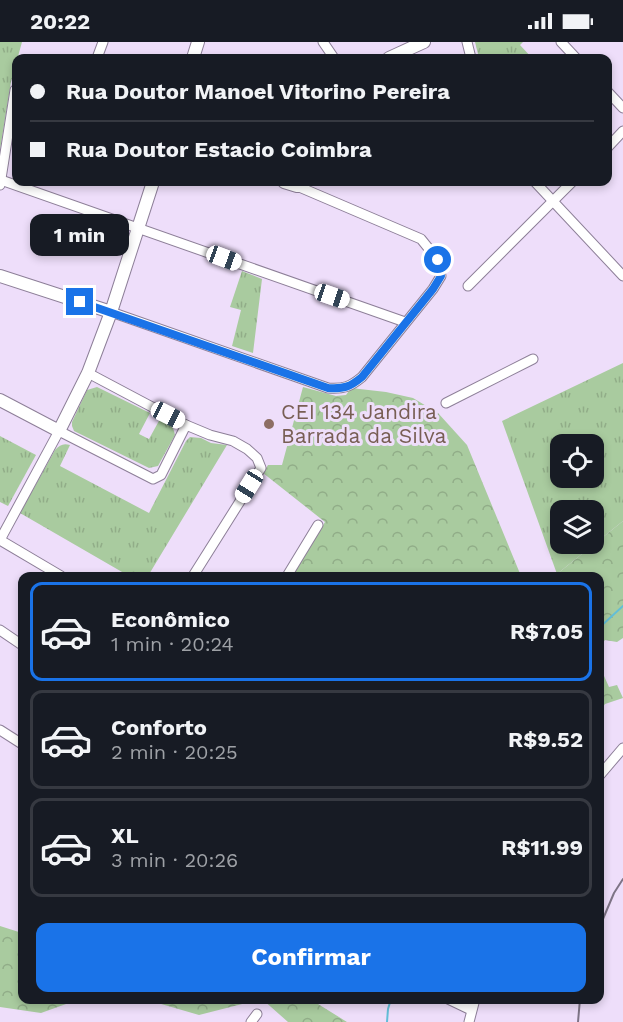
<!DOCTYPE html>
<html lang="pt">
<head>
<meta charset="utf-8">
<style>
	body { margin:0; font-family:"Work Sans",sans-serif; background:#20242c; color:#f1f3f6; height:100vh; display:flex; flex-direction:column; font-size:22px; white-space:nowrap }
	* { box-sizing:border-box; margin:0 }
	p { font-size:20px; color:#9ea1a6 }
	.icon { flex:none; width:33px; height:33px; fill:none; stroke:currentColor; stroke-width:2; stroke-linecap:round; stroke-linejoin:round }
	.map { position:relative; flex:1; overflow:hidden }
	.sheet { position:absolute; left:18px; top:530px; width:586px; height:432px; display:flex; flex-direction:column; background:#171b24; border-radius:12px; box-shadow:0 3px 9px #0003 }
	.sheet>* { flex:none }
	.banner { position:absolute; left:12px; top:12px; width:600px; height:132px; border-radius:12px; box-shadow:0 3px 9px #0003; display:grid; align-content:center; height:132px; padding:0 18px; background:#171b24 }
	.fabs { position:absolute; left:550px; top:392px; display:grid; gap:12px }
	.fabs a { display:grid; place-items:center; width:54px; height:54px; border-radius:12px; background:#171b24; box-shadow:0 3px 9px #0003; font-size:30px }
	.end { position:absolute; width:27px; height:27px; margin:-14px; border:8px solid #1a73e8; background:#fff; box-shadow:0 0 0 3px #fff }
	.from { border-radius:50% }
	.bubble { position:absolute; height:42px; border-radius:12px; background:#171b24; box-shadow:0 3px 9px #0003; font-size:20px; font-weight:700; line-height:42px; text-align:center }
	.car { position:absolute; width:18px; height:36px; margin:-18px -9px; border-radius:8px; box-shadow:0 0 4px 2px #0007; background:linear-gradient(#fff 24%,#345 0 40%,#fff 0 76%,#345 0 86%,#fff 0) }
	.banner b { display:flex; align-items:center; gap:21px; height:57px; font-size:22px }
	.banner b+b { border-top:2px solid #363941 }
	.banner i { width:15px; height:15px; background:#f1f3f6 }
	ul { padding:10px 0 0; list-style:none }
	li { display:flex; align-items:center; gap:18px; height:99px; margin:0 12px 9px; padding:0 6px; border:3px solid #363941; border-radius:12px }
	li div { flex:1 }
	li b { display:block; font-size:22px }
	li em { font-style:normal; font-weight:700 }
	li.selected { border-color:#1a73e8 }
	li>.icon { width:54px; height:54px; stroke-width:1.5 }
	.cta { display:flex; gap:12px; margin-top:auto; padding:12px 18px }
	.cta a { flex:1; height:69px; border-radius:12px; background:#1a73e8; color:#fff; font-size:24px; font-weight:700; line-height:69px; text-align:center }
	.status { display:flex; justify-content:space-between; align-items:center; height:42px; padding:0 30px; background:#171b24; direction:ltr }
	.status svg { height:16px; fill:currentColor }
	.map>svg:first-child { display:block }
	.grass { fill:url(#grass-tufts); fill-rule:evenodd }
	.forest { fill:url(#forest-crowns) }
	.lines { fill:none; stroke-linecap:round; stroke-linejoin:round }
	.stream { stroke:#62bed8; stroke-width:2 }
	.minor-casing { stroke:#8d7f98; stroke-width:11 }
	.tertiary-casing { stroke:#8d7f98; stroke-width:14 }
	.minor { stroke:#fff; stroke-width:9 }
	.tertiary { stroke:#fff; stroke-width:12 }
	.rail { stroke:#7e7486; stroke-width:2 }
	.route { stroke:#1a73e8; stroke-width:8 }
	.education-dot { fill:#8d6e63; stroke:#eedefa; stroke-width:2 }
	.labels { text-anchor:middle; stroke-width:6; stroke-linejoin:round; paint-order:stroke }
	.education-label { font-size:21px; fill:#785e54; stroke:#eedefa; text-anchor:start }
</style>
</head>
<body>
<div class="status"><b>20:22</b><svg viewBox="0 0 49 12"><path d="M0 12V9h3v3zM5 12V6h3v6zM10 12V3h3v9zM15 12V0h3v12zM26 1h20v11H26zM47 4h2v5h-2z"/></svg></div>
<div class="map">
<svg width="623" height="980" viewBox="0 0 623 980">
	<defs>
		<pattern id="grass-tufts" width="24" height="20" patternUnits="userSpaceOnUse" patternTransform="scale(1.5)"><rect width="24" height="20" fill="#a9cb9f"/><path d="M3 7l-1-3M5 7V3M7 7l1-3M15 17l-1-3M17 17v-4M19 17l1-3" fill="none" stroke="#91ad88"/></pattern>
		<pattern id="forest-crowns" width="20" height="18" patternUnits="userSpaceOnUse" patternTransform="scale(1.5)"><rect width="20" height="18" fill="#a9cb9f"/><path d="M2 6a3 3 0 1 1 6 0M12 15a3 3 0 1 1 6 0" fill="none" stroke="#91ad88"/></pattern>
	</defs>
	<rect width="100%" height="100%" fill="#eedefa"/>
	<g class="grass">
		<path d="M0,0H22L11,40L0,108Z"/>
		<path d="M475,0H523L520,3L532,16H479Z"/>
		<path d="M242,229L262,237L253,311L232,304L241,268L230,265Z"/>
		<path d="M623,321V479L557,532L502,379ZM561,402H594V435H561ZM561,468H594V501H561Z"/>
		<path d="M97,345L150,371L139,392L149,397L160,377C170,381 173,383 175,393L158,424L149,426L74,389L72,384V380L87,348Z"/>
		<path d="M0,394L36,413L8,464L0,460Z"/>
		<path d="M190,395L201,396L211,401L227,403L148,534H129L20,471L55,408C60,403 63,401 70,403L60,424L149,471L186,399Z"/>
	</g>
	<g class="forest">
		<path d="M303,345L336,354L346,353L351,346L386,350L413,356L438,371L467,403L521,534H295L293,533L325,480L263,431L268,423H282Z"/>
		<path d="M623,479V596L617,600L605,598L600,604V534H558L557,532Z"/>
		<path d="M600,625L609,645L617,643L623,656L605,662L600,669Z"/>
		<path d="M0,884L22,891V957H80L41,971L0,965Z"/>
		<path d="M144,957H310L347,980H288L262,957L199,973Z"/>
	</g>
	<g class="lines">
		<g class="stream">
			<path d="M600,585L623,564"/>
			<path d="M387,980L388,967L391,957"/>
		</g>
		<g class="minor-casing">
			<g id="minor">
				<path d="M323,0L334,16"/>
				<path d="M467,0L471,16"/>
				<path d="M561,0L576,16"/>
				<path d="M97,16L103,0"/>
				<path d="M608,50L623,66"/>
				<path d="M608,105L623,89"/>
				<path d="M1,138L405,280"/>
				<path d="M535,140L623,234"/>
				<path d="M0,143L15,48L16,49"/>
				<path d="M468,244L572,140"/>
				<path d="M111,270L328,346C344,347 350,345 362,335L433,247L441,234L438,218L421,197L297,144"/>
				<path d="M88,331L186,383L210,393L233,399L247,407L257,416L261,426L193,534"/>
				<path d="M446,361L533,317"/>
				<path d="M0,498L59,389L153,437L161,433L186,383"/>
				<path d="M0,498L61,534"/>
				<path d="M287,534L318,483"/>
				<path d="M0,588L22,603"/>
				<path d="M0,688L22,702"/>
				<path d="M600,733L623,706"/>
				<path d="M448,957L471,968"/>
				<path d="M251,980L257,972"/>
				<path d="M469,980L475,957"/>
			</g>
		</g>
		<g class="tertiary-casing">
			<g id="tertiary">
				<path d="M193,16L198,0"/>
				<path d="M389,16L424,0"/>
				<path d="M284,140L297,144L299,140"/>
				<path d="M0,234L111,270"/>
				<path d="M0,358L59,389L88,331L111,270L153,140"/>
			</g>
		</g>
		<use href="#minor" class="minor"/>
		<use href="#tertiary" class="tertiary"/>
		<g class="rail">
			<path d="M600,884L614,851L623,837"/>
			<path d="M578,980L580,957"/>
		</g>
	</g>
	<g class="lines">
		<path class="route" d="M80,260L328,346C344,347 350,345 362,335L433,247L441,234L438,218"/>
	</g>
	<circle class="education-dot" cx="269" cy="382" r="6"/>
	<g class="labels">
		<g class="education-label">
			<text x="281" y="377">CEI 134 Jandira<tspan x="281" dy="24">Barrada da Silva</tspan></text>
		</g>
	</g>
</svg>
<div class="fabs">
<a><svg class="icon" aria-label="locate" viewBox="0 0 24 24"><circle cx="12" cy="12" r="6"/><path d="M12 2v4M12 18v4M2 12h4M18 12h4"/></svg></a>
<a><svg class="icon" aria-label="layers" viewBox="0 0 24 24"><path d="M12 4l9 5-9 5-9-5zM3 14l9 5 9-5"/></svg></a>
</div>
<i class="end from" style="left:438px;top:218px"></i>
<i class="end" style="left:80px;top:260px"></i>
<div class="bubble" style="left:30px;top:172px;width:99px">1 min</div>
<i class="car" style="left:224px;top:216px;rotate:110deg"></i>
<i class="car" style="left:332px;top:254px;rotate:109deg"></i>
<i class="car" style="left:168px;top:373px;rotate:117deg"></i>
<i class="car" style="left:249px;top:444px;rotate:212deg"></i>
<div class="banner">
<b><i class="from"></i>Rua Doutor Manoel Vitorino Pereira</b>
<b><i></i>Rua Doutor Estacio Coimbra</b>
</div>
<section class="sheet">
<ul>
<li class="selected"><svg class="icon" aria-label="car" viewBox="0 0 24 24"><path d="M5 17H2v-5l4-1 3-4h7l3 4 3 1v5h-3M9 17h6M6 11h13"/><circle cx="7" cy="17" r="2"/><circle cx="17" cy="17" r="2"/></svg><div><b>Econômico</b><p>1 min · 20:24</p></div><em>R$7.05</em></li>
<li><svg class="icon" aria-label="car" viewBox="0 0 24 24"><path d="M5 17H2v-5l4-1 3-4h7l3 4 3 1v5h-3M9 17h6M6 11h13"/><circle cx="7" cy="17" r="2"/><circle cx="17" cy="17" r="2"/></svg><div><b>Conforto</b><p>2 min · 20:25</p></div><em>R$9.52</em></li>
<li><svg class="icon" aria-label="car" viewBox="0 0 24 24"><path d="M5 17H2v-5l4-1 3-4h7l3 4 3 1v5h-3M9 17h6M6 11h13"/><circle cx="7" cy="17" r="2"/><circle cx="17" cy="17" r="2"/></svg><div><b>XL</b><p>3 min · 20:26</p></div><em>R$11.99</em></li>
</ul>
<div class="cta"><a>Confirmar</a></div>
</section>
</div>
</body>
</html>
